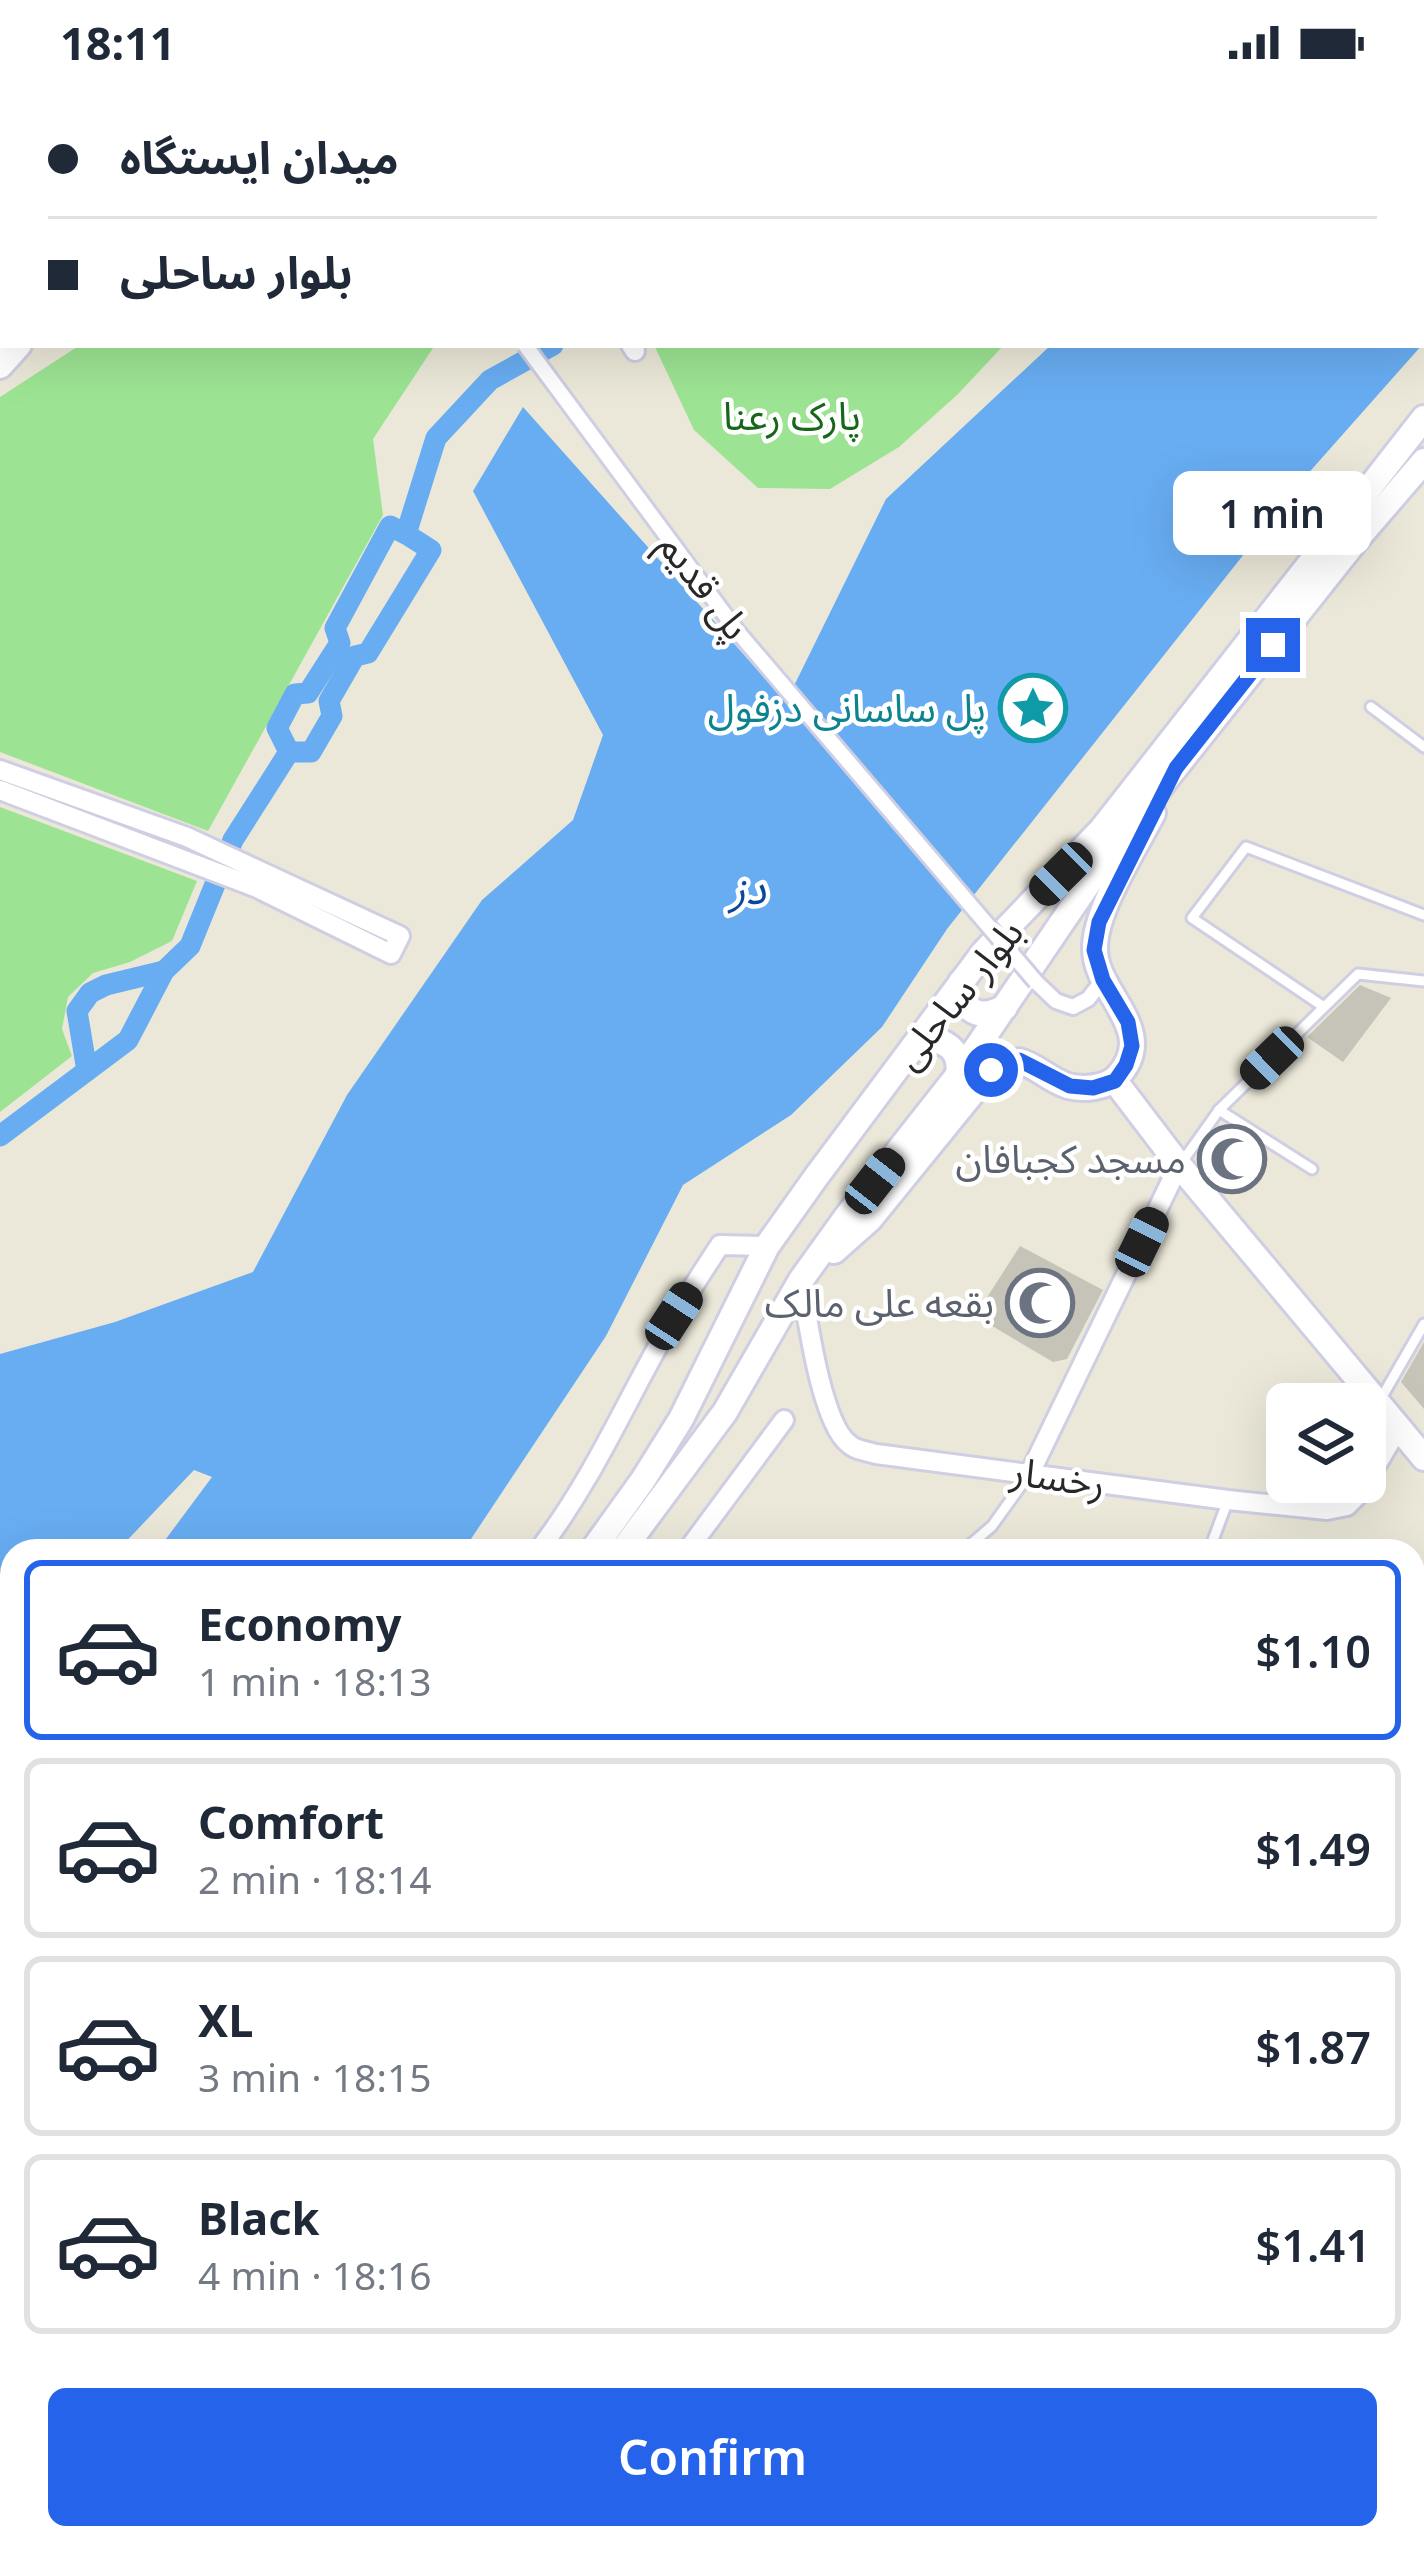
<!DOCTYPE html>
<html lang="en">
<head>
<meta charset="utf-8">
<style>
	body { margin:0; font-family:"Noto Sans","Noto Sans Arabic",sans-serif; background:#f6f6f7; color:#1f2937; height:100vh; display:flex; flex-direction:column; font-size:45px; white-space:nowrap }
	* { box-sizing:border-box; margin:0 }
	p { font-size:39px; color:#747a83 }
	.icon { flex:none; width:66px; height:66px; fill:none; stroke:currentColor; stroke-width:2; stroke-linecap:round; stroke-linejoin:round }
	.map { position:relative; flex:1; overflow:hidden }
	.side { position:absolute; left:0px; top:1455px; width:1425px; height:1011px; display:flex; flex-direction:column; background:#fff; border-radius:36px 36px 0 0; box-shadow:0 12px 48px #0002 }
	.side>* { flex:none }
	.guide { position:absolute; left:0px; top:0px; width:1425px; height:264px; box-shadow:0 12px 48px #0002; display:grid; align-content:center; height:264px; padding:0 48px; background:#fff }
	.tools { position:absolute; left:1266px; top:1299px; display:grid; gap:24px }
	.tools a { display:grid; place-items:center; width:120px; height:120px; border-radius:18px; background:#fff; box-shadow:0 12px 48px #0002; font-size:60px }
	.end { position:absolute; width:54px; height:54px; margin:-27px; border:15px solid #2563eb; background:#fff; box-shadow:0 0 0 6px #fff }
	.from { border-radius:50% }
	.bubble { position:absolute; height:84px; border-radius:18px; background:#fff; box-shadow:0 12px 48px #0002; font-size:39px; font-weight:600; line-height:84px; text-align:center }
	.car { position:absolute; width:36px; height:72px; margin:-36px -18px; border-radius:15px; box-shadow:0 0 9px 3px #0007; background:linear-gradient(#222 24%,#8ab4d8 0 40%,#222 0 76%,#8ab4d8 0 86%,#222 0) }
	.guide b { display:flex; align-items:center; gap:42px; height:114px; font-size:45px }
	.guide b+b { border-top:3px solid #e0e1e3 }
	.guide i { width:30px; height:30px; background:#1f2937 }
	ul { padding:21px 0 0; list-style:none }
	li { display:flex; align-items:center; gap:36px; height:180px; margin:0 24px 18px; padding:0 24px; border:6px solid #e0e1e3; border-radius:18px }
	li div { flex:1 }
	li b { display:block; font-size:45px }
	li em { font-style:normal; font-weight:600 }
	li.selected { border-color:#2563eb }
	li>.icon { width:108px; height:108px; stroke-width:1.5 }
	.action { display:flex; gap:24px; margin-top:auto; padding:24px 48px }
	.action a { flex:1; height:138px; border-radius:18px; background:#2563eb; color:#fff; font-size:48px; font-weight:600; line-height:138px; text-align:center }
	.status { display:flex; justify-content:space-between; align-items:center; height:84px; padding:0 60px; background:#fff; direction:ltr }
	.status svg { height:33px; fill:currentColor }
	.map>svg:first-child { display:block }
	.green { fill:#9ce493 }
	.water { fill:#68adf2 }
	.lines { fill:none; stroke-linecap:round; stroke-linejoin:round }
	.canal { stroke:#68adf2; stroke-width:21 }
	.building { fill:#c6c4b9 }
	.service-casing { stroke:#cfcee2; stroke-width:15 }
	.pedestrian-casing { stroke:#cfcee2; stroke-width:20 }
	.minor-casing { stroke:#cfcee2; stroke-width:24 }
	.tertiary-casing { stroke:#cfcee2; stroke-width:27 }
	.secondary-casing { stroke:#cfcee2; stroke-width:30 }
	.service { stroke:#fff; stroke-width:9 }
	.pedestrian { stroke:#fff; stroke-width:14 }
	.minor { stroke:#fff; stroke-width:18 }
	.tertiary { stroke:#fff; stroke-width:21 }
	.secondary { stroke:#fff; stroke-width:24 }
	.pedestrian-bridge-casing { stroke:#cfcee2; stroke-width:20; stroke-linecap:butt }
	.pedestrian-bridge { stroke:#fff; stroke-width:14 }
	.route { stroke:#2563eb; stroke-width:15 }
	.labels { text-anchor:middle; stroke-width:9; stroke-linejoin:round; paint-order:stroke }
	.park-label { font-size:39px; fill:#176619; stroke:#fff }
	.street-label { font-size:39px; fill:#282828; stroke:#fff }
	.culture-label { font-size:39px; fill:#0d838f; stroke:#fff; text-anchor:end }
	.worship-label { font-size:39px; fill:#5b616d; stroke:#fff; text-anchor:end }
	.water-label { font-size:42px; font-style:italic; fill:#09479b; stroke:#fff }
</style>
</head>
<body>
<div class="status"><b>18:11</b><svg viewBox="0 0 49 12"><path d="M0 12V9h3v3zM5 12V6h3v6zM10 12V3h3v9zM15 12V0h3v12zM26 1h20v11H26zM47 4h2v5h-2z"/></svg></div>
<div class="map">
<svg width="1424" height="2465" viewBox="0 0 1424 2465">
	<rect width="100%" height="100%" fill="#ebe8d9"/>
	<g class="green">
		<path d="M820,0H1298L1294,3H816Z"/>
		<path d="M80,261H435L373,355L383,431L208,747L0,668V313Z"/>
		<path d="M654,261H1004L957,311L899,363L830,405L758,404L694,346Z"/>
		<path d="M0,723L197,797L172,857L130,878L93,889L68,913L62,945L72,972L0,1028Z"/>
	</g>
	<g class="water">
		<path d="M1331,0H1424L1422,261V3H1328Z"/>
		<path d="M1051,261H1422L1305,393L947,845L882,943L791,1031L683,1101L606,1252L463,1467H157L212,1393L194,1386L117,1467H12V1563L0,1574V1270L115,1238L253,1188L347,1011L482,816L573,736L603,651L473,407L523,323L786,618L886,415Z"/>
		<path d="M12,1690V2008L0,2022V1713Z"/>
	</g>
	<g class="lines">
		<g class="canal">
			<path d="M1030,3L1036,0"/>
			<path d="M289,668L277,644L295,610L308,609L340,559L335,544L390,442L406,450"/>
			<path d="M87,987L77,927L90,909L106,901L164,887"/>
			<path d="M0,1052L128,956L164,887L190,862L233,756L289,668H311L332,632L329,617L355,572L368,569L431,466L406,450L436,354L490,296L553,261"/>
		</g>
	</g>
	<g class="building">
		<path d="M1360,901L1391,914L1343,978L1307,953Z"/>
		<path d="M1219,1042L1253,1063L1230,1087L1208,1057Z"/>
		<path d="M1020,1162L1103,1206L1067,1275L1053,1278L975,1232Z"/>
		<path d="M1424,1258V1325L1401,1298Z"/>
	</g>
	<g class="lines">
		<g class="service-casing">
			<g id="service">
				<path d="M1371,623L1424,663"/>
				<path d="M1324,923L1192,834L1246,763L1424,831"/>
				<path d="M1219,1026L1312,1085"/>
				<path d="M1182,1078L1219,1026L1358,890L1424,897"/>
				<path d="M1379,1318L1424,1240"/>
				<path d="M963,1467L992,1442L1030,1389"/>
				<path d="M1209,1467L1228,1416"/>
				<path d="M1413,1520L1424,1509"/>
				<path d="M1413,1654L1424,1665"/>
				<path d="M357,2454L380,2465"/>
			</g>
		</g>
		<g class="pedestrian-casing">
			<g id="pedestrian">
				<path d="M345,0L347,3"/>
				<path d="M1036,898L1056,917L1073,923L1088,915L1103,896"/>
			</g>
		</g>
		<g class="minor-casing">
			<g id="minor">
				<path d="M485,0L486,3"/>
				<path d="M536,0L538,3"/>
				<path d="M697,3L702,0"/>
				<path d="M816,3L821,0"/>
				<path d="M631,261L635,267"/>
				<path d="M0,686L187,753L400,852L391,870L255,803L0,706"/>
				<path d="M801,1196C807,1232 821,1339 849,1360C855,1366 867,1367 876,1370L1228,1416L1327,1426L1347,1422L1360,1409L1399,1343"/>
				<path d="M1030,1389L1179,1081"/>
				<path d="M538,1467C594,1395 629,1310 675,1232C689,1208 705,1184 720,1161L767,1162"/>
				<path d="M687,1467L784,1336"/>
				<path d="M1413,1831L1424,1821"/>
				<path d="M0,2112L12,2099"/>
				<path d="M1393,2454L1418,2465"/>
				<path d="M59,2465L72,2454"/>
				<path d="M478,2465L483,2454"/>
				<path d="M818,2465L823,2454"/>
				<path d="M1183,2465L1190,2454"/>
			</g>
		</g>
		<g class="tertiary-casing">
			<g id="tertiary">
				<path d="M1413,2216L1424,2221"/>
				<path d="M862,2454L886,2465"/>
			</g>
		</g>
		<g class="secondary-casing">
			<g id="secondary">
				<path d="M222,3L227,0"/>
				<path d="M299,3L303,0"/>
				<path d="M0,127L3,125"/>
				<path d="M0,282L19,261"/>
				<path d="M961,898C962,928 978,937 1005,923"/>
				<path d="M913,963L931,955C952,959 961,971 958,991"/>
				<path d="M1115,997L1179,1081L1424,1374"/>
				<path d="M834,1167L870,1135L991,986L1019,977C1036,981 1049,996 1068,1002C1084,1006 1108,1004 1119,991C1159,945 1094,909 1095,864C1095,826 1135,764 1153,729"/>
				<path d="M592,1467L643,1396L681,1335L767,1162L816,1093L984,868L1102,745L1424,334"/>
				<path d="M622,1467L725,1328L801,1196L847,1132L958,991L1118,756L1357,455L1424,377"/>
				<path d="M0,2175L12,2161"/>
				<path d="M0,2232L12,2220"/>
			</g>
		</g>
		<use href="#service" class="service"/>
		<use href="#pedestrian" class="pedestrian"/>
		<use href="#minor" class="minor"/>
		<use href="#tertiary" class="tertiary"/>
		<use href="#secondary" class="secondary"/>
		<g class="pedestrian-bridge-casing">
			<path id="pedestrian-bridge" d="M525,261L737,547L1036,898"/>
		</g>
		<use href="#pedestrian-bridge" class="pedestrian-bridge"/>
	</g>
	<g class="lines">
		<path class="route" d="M991,986L1019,976L1070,1002L1093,1004L1115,997L1126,981L1132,962L1128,938L1103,896L1094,866L1099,838L1176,684L1273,561"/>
	</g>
	<defs>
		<g id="sight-ring" transform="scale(3.45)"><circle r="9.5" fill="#fff" stroke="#0f9aa8" stroke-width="1.5"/><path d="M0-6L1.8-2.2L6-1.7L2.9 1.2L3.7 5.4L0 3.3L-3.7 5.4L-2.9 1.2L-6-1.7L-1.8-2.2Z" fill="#0f9aa8"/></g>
		<g id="mosque-ring" transform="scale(3.45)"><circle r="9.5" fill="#fff" stroke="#6b7280" stroke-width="1.5"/><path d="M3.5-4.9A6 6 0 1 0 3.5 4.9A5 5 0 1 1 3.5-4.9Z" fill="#6b7280"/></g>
	</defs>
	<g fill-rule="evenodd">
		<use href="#sight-ring" x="1033" y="624"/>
		<use href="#mosque-ring" x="1232" y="1075"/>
		<use href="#mosque-ring" x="1040" y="1219"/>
	</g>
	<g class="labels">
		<g class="park-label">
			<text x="792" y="346">پارک رعنا</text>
		</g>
		<g class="street-label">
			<text transform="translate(705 502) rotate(53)" y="14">پل قدیم</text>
			<text transform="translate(958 910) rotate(-51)" y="14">بلوار ساحلی</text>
			<text transform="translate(1058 1393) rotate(8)" y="14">رخسار</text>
		</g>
		<g class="culture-label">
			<text x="986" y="638">پل ساسانی دزفول</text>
		</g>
		<g class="worship-label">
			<text x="1186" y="1089">مسجد کجبافان</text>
			<text x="994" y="1233">بقعه علی مالک</text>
		</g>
		<g class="water-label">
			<text x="748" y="820">دز</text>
		</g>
	</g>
</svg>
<div class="tools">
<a><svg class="icon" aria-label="layers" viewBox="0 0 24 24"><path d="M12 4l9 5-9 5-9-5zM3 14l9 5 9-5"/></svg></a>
</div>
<i class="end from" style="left:991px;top:986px"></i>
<i class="end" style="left:1273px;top:561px"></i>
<div class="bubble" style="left:1173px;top:387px;width:198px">1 min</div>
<i class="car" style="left:1061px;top:790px;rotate:225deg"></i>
<i class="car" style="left:1272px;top:974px;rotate:226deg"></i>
<i class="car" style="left:875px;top:1097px;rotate:38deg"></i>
<i class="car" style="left:1142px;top:1158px;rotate:26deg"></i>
<i class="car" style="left:674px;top:1232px;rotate:33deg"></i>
<div class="guide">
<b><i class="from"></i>میدان ایستگاه</b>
<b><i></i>بلوار ساحلی</b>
</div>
<section class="side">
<ul>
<li class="selected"><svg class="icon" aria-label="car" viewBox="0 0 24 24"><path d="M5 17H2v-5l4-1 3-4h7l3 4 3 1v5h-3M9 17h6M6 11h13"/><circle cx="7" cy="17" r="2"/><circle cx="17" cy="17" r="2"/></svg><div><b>Economy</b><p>1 min · 18:13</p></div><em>$1.10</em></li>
<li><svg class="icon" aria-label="car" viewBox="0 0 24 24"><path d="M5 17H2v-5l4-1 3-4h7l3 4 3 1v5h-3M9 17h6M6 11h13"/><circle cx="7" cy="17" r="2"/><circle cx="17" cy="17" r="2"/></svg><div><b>Comfort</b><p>2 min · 18:14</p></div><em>$1.49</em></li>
<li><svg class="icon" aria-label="car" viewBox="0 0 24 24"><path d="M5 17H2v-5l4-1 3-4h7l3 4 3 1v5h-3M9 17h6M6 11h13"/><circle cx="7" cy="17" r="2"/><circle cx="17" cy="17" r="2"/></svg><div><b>XL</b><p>3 min · 18:15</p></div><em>$1.87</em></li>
<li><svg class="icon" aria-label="car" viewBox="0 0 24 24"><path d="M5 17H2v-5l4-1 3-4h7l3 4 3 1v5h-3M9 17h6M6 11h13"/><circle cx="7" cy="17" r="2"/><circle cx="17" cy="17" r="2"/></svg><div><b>Black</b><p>4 min · 18:16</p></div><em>$1.41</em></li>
</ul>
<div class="action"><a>Confirm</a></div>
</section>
</div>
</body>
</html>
